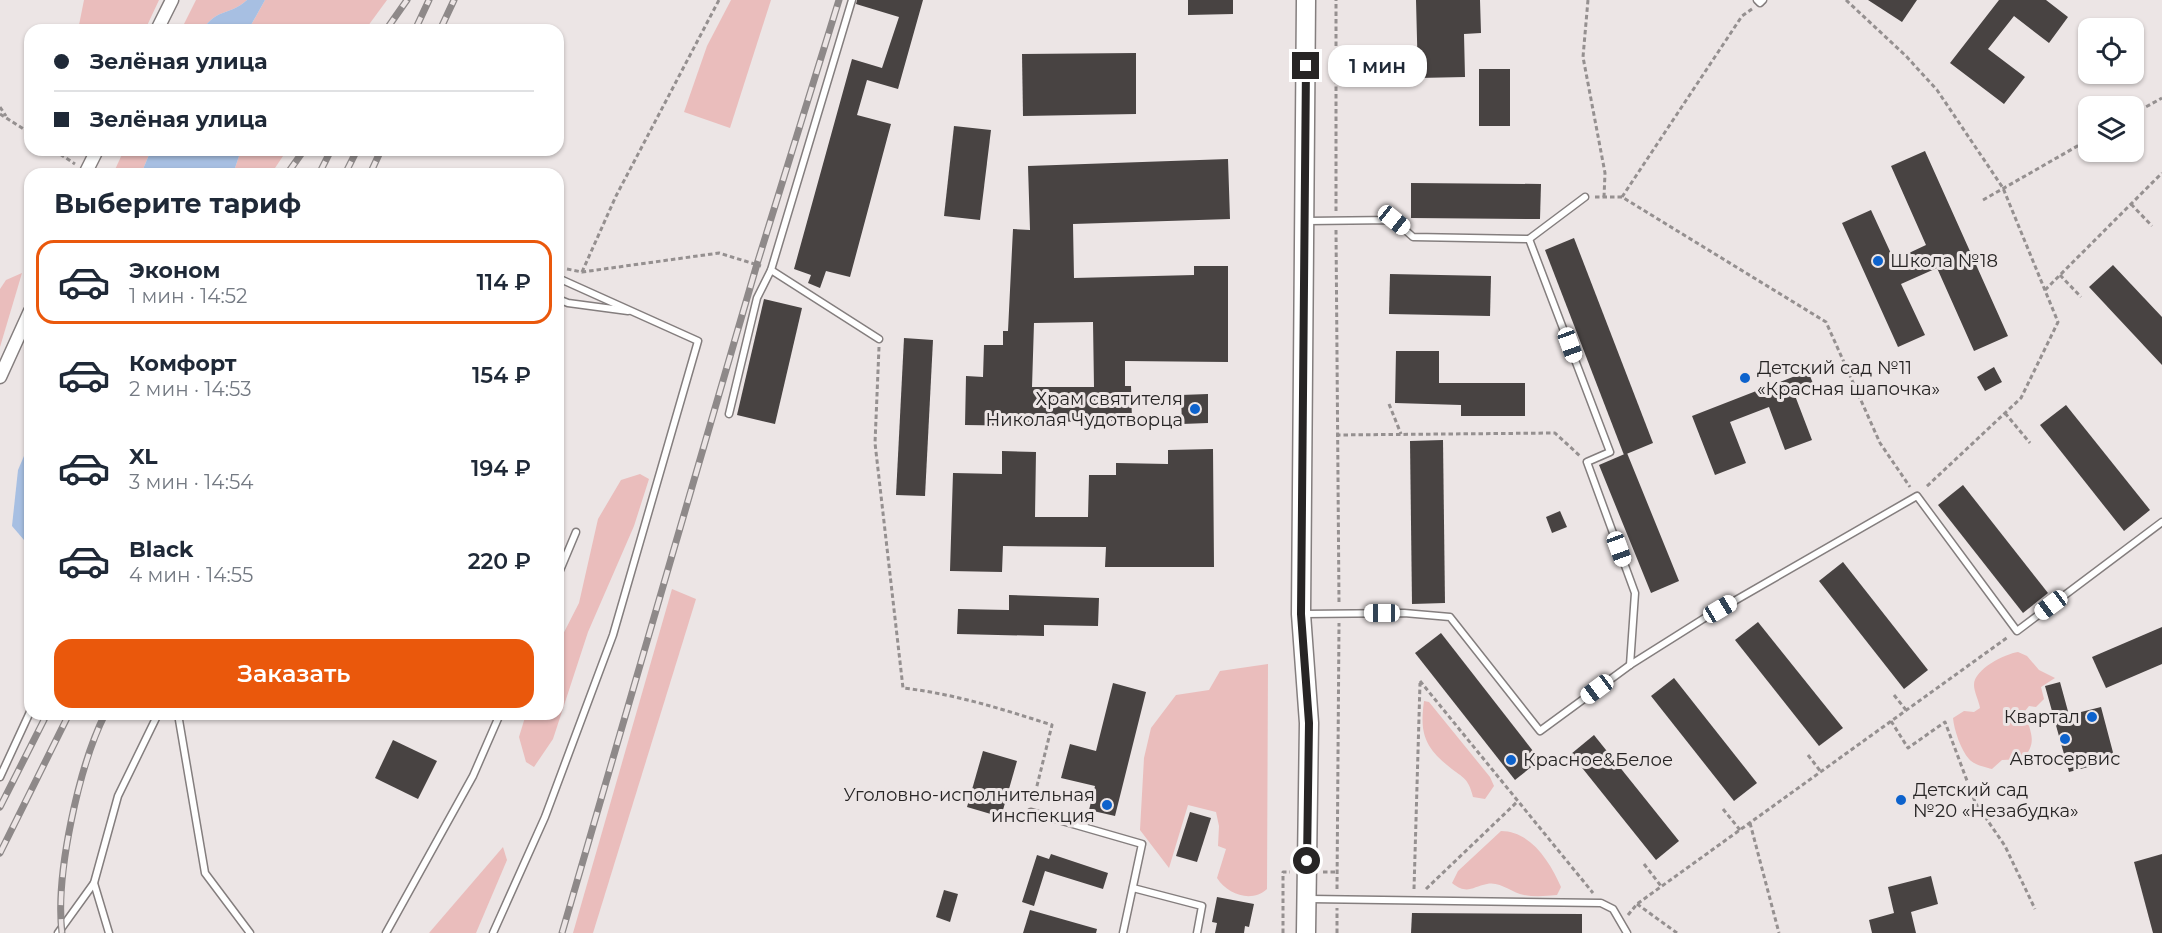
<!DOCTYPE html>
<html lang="ru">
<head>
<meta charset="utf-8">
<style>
	body { margin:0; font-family:Montserrat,sans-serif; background:#f6f6f7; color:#1f2937; height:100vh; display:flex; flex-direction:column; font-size:22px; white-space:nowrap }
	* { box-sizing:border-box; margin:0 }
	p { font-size:20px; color:#747a83 }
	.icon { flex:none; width:33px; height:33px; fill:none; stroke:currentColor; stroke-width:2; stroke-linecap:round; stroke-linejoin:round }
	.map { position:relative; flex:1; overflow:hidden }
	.side { position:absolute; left:24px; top:168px; width:540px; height:552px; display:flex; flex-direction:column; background:#fff; border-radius:18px; box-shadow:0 2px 4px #0004 }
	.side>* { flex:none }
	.banner { position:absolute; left:24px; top:24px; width:540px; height:132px; border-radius:18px; box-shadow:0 2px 4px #0004; display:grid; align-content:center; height:132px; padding:0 30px; background:#fff }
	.tools { position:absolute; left:2078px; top:18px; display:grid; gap:12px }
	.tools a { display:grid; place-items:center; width:66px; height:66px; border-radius:12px; background:#fff; box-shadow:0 2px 4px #0004; font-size:30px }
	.end { position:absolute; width:27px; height:27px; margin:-14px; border:8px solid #272525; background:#fff; box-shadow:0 0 0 3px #fff }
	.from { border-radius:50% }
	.bubble { position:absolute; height:42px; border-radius:18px; background:#fff; box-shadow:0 2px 4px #0004; font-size:20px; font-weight:600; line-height:42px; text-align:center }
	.car { position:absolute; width:18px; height:36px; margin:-18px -9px; border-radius:8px; box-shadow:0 0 4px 2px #0007; background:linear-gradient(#fff 24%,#345 0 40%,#fff 0 76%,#345 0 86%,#fff 0) }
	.banner b { display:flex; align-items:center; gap:21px; height:57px; font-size:22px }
	.banner b+b { border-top:2px solid #e0e1e3 }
	.banner i { width:15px; height:15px; background:#1f2937 }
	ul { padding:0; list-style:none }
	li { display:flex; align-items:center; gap:18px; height:84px; margin:0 12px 9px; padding:0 18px; border:3px solid transparent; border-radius:18px }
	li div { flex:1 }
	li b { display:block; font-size:22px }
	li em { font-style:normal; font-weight:600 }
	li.on { border-color:#ea580c }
	li>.icon { width:54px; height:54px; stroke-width:1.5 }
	h2 { padding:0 30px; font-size:27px; line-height:72px }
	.button { display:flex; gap:12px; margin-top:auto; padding:12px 30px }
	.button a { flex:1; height:69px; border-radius:18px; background:#ea580c; color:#fff; font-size:24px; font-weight:600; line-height:69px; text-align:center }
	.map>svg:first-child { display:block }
	.green { fill:#eabdbc }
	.water { fill:#a7bfe2 }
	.building { fill:#484342; fill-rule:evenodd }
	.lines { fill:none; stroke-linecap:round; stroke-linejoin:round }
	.service-casing { stroke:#847e7e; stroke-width:9 }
	.minor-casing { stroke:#847e7e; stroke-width:15 }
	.secondary-casing { stroke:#847e7e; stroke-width:21 }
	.path { stroke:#959090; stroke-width:3; stroke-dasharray:4.5 3; stroke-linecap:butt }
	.service { stroke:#fff; stroke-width:6 }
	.minor { stroke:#fff; stroke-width:12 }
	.secondary { stroke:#fff; stroke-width:18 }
	.rail-casing { stroke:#8e8989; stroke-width:7 }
	.rail { stroke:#ece5e5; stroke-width:4.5; stroke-dasharray:14; stroke-linecap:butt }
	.route { stroke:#272525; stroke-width:8 }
	.poi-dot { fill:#0d62cc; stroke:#ece5e5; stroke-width:2 }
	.labels { text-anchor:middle; stroke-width:6; stroke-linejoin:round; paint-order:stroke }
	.poi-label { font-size:18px; fill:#272525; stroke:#ece5e5; text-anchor:start }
</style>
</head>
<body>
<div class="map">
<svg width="2162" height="933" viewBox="0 0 2162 933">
	<rect width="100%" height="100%" fill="#ece5e5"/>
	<g class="green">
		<path d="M84,0H159L145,30H78Z"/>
		<path d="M196,0H247C229,16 219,7 202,30H181Z"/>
		<path d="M265,0H387L365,30H255L251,25Z"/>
		<path d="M731,0H771L730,128L684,112L707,46Z"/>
		<path d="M124,150H151L141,174H113Z"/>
		<path d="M241,150H287L271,174H233Z"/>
		<path d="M22,273L0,347V289L6,280Z"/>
		<path d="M640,474L649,479L634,526L588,632L553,739L534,767L526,762L519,737L526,714H558V644L579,603L598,519L621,480Z"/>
		<path d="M672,589L696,599L593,933H573Z"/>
		<path d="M2018,652L2027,656L2039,670L2055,678L2041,687L2044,699L2036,707L2029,706L2025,711C2029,731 2039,741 2023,759L2002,760L1992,769C1985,767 1974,765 1969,759C1961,750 1954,730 1953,718L1964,711L1974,712L1980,708C1979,701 1974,692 1974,685C1974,669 2005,654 2018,652Z"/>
		<path d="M1268,664L1267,889C1252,903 1228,895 1217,878L1226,849L1218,846L1219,826L1216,812L1188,805L1169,868L1140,830L1144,758L1151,728L1176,695L1209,690L1220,671Z"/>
		<path d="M1424,701L1429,702L1490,777L1494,786L1485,799L1473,797C1468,776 1462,778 1447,765C1423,745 1420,730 1424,701Z"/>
		<path d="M1501,831C1531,831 1550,862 1561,887L1557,895C1546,896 1535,897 1524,895C1512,893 1500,881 1487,884C1472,887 1467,895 1452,883L1458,871Z"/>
		<path d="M503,847L507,860L476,933H429Z"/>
	</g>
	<g class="water">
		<path d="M247,0H265L251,25L255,30H202C219,7 229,16 247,0Z"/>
		<path d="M151,150H241L233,174H141Z"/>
		<path d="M30,442V547L12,526L18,470Z"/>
	</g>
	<g class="building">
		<path d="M857,0H923L898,89L867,80L857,115L891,124L850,277L826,271L820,288L808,283L811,275L794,269L852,59L882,68L899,17L856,4Z"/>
		<path d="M1188,0H1233V14L1188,15Z"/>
		<path d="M1416,0H1480L1481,33L1464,34L1465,77L1418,78Z"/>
		<path d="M1868,0H1917L1902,22Z"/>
		<path d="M1999,0H2046L2068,17L2049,43L2014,16L1988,49L2025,77L2004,104L1950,63Z"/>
		<path d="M1136,53V114L1023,116L1022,54Z"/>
		<rect x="1479" y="69" width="31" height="57"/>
		<path d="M954,126L991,130L980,220L944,216Z"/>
		<path d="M1925,151L2008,336L1974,351L1937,268L1901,284L1925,335L1898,347L1842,223L1871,210L1894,260L1926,245L1891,166Z"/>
		<path d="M1228,159L1230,219L1073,224L1074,278L1194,275V266H1228V362L1125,361V386H1131L1132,421L1032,422V426L965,425L966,376L983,377L984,345H1003V331H1008L1013,229L1030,230L1028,166ZM1093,322L1094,387H1032L1034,323Z"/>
		<path d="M1411,183L1541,184L1540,219L1411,218Z"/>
		<path d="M1574,238L1653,443L1624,455L1545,250Z"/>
		<path d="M2113,265L2162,317V365L2089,287Z"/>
		<path d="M1390,274L1491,276L1490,316L1389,314Z"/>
		<path d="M764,299L802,308L775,424L737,415Z"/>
		<path d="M904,338L933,340L925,496L896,495Z"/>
		<path d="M1396,351H1439V383H1525V416H1461V405L1395,403Z"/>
		<path d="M1994,367L2002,382L1985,391L1977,377Z"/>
		<path d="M1808,371L1814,386L1794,393L1812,440L1785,450L1769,407L1730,422L1746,463L1715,475L1692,416Z"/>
		<path d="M1208,394V423L1182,424L1181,395Z"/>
		<path d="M2066,405L2150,510L2124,531L2040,425Z"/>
		<path d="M1443,440L1445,603L1412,604L1410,441Z"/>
		<path d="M1213,449L1214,567H1105L1106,547L1003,546L1002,572L950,571L953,473L1002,474V451L1036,452L1035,517H1088L1089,475H1116V463L1168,464V450Z"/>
		<path d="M1627,453L1679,581L1651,593L1599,465Z"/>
		<path d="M1963,485L2048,593L2023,613L1938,505Z"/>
		<path d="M1560,511L1567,527L1552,533L1546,517Z"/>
		<path d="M1843,562L1928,670L1904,689L1819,581Z"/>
		<path d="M1009,595L1099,598L1098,626L1044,625V636L957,634L958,609L1009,610Z"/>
		<path d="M1758,622L1843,728L1819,746L1735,640Z"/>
		<path d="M2162,627V664L2106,688L2092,657Z"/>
		<path d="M1441,633L1540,760L1515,780L1415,653Z"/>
		<path d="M1674,678L1757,783L1734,801L1651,696Z"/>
		<path d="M2060,682L2069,715L2101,707L2115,760L2069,772L2045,686Z"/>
		<path d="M1113,683L1146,692L1115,816L1089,810L1095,786L1061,778L1070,744L1096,751Z"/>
		<path d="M1594,735L1679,841L1656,860L1571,754Z"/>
		<path d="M393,740L437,761L418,799L375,778Z"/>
		<path d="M983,751L1017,761L1001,817L967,807Z"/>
		<path d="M1190,812L1211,818L1197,862L1176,856Z"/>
		<path d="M1051,854L1108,873L1103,889L1045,871L1034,906L1022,902L1037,855L1049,859Z"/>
		<path d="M2162,854V933H2153L2134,862Z"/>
		<path d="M1931,876L1938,904L1911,912L1916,933H1872L1869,920L1894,913L1888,887Z"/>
		<path d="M944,890L958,894L950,922L936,917Z"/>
		<path d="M1217,897L1254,904L1249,927L1245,926L1244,933H1215L1217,923L1212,922Z"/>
		<path d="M1030,910L1097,929L1096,933H1023Z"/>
		<path d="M1412,913L1582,914V933H1411Z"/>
	</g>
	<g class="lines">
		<g class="service-casing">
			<g id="service">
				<path d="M1757,0L1760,3L1763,0"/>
				<path d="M1307,221L1394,220L1413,237L1529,239L1610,452L1587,462L1635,593L1630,665"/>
				<path d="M1529,239L1585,197"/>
				<path d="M771,270L879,339"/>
				<path d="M558,299L568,303L628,311"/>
				<path d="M729,414L757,298L771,270L852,0"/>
				<path d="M558,575L576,532"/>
				<path d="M1304,614L1404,613L1450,617L1540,731L1630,665L1703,619L1917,496L2017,631L2162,522"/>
				<path d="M178,714L205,873L250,933"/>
				<path d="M0,777L30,712"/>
				<path d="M1031,812L1142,844L1123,933"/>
				<path d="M1133,888L1202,906L1197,933"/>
				<path d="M1310,899L1601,903L1613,909L1627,933"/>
				<path d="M58,933L94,883"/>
				<path d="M109,933L94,883L118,796L158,714"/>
				<path d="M386,933L473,776L500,714"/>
				<path d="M493,933L545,817L613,635L698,341L558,278"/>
			</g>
		</g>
		<g class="minor-casing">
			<g id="minor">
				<path d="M157,30L172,0"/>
				<path d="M85,174L97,150"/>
				<path d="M0,377L30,311"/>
			</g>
		</g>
		<g class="secondary-casing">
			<path id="secondary" d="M1306,933L1309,723L1301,614L1306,0"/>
		</g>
		<g class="path">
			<path d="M1588,0L1583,57L1605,173L1604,197"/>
			<path d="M1846,0L1906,56L1937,90L2003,188L2058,322L2021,398L1925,488"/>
			<path d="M0,107L6,116"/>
			<path d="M0,114L30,133"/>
			<path d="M2133,114L2162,98"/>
			<path d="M54,150L75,164"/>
			<path d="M1595,197H1622L1826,322L1880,443L1910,487"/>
			<path d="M1622,197L1742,16L1752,9"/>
			<path d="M1983,200L2088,140"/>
			<path d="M2131,204L2152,226"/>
			<path d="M1336,211V0"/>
			<path d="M1336,230L1339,604"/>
			<path d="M567,269L582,272L719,253L761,266"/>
			<path d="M582,272L616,196L719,0"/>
			<path d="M2060,275L2081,297"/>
			<path d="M2045,290L2162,173"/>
			<path d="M879,347L875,443L903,688C955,694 1002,709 1052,725L1033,802"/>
			<path d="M1389,404L1401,434"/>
			<path d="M2005,413L2030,443"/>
			<path d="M1336,435L1555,433L1580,456"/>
			<path d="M1420,681L1593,893"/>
			<path d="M1894,695L1906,710"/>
			<path d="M1891,721L1908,748L1945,722L1975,802L2005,846L2035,909"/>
			<path d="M1808,755L1821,772"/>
			<path d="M1723,809L1740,830"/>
			<path d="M1750,823L1779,933"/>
			<path d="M1644,864L1661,886"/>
			<path d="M1323,872H1337"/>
			<path d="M1337,889L1339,623"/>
			<path d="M1414,889L1420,683"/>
			<path d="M1426,889L1518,801"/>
			<path d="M1637,904L1677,933"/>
			<path d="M1628,915L1637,904L2008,637"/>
			<path d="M1283,933V872H1290"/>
			<path d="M1337,933V908"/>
		</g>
		<use href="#service" class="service"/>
		<use href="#minor" class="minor"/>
		<use href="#secondary" class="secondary"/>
		<g class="rail-casing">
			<g id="rail">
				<path d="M386,30L407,0"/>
				<path d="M415,30L429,0"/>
				<path d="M440,30L454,0"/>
				<path d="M287,174L304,150"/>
				<path d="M319,174L331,150"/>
				<path d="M345,174L357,150"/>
				<path d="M370,174L381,150"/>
				<path d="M0,807L47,714"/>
				<path d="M0,853L69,714"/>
				<path d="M62,933C55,875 79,766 105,714"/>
				<path d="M562,933L757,264L839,0"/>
			</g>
		</g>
		<use href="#rail" class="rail"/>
	</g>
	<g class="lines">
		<path class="route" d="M1306,66L1301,614L1309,723L1307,861"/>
	</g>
	<g class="poi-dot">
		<circle cx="1878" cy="261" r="6"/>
		<circle cx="1745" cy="378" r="6"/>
		<circle cx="1195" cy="409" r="6"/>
		<circle cx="2092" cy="717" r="6"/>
		<circle cx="2065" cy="739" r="6"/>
		<circle cx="1511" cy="760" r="6"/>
		<circle cx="1901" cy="800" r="6"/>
		<circle cx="1107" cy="805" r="6"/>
	</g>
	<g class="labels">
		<g class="poi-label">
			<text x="1890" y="267">Школа №18</text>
			<text x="1757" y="374">Детский сад №11<tspan x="1757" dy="21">«Красная шапочка»</tspan></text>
			<text x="1183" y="405" text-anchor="end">Храм святителя<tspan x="1183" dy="21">Николая Чудотворца</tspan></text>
			<text x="2080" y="723" text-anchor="end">Квартал</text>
			<text x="2065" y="765" text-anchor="middle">Автосервис</text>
			<text x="1523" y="766">Красное&amp;Белое</text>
			<text x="1913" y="796">Детский сад<tspan x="1913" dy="21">№20 «Незабудка»</tspan></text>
			<text x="1095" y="801" text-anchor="end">Уголовно-исполнительная<tspan x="1095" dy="21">инспекция</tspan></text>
		</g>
	</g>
</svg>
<div class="tools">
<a><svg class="icon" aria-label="locate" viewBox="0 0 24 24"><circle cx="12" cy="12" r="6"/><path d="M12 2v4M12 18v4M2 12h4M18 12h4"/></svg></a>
<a><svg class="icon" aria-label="layers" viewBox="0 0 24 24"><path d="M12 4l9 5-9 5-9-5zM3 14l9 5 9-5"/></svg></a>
</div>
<i class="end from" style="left:1307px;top:861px"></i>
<i class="end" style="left:1306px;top:66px"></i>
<div class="bubble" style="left:1328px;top:45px;width:99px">1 мин</div>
<i class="car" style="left:1394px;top:220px;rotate:129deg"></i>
<i class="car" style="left:1570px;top:345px;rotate:160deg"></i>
<i class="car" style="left:1619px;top:549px;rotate:160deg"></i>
<i class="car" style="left:2051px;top:605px;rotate:233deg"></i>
<i class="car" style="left:1720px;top:609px;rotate:59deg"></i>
<i class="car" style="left:1382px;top:613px;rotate:270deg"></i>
<i class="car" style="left:1597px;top:689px;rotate:233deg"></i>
<div class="banner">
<b><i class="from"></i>Зелёная улица</b>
<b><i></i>Зелёная улица</b>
</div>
<section class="side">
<h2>Выберите тариф</h2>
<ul>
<li class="on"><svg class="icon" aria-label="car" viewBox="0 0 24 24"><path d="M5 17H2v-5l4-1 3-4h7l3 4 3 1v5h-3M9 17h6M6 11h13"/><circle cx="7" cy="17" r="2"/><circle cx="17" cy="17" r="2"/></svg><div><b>Эконом</b><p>1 мин · 14:52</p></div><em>114 ₽</em></li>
<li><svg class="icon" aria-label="car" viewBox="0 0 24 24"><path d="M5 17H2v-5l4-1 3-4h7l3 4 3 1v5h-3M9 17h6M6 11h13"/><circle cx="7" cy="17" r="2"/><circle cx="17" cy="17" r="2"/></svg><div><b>Комфорт</b><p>2 мин · 14:53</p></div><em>154 ₽</em></li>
<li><svg class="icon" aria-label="car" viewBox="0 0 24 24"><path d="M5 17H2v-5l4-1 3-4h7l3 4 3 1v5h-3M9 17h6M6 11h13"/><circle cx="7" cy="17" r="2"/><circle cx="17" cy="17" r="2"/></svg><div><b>XL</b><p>3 мин · 14:54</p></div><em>194 ₽</em></li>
<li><svg class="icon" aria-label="car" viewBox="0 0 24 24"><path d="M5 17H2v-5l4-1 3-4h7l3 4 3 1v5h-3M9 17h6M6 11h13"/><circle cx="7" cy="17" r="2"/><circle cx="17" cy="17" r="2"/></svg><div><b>Black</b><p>4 мин · 14:55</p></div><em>220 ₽</em></li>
</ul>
<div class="button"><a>Заказать</a></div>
</section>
</div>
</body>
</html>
